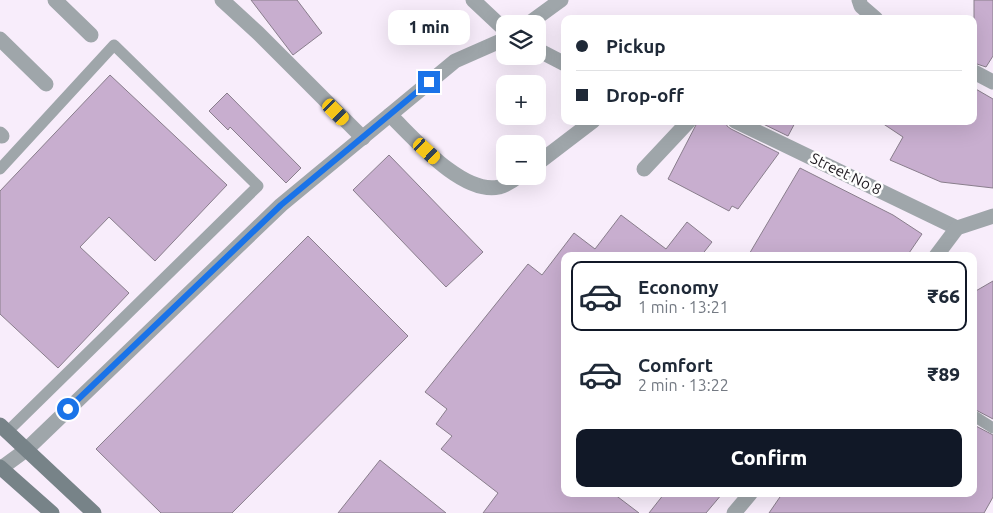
<!DOCTYPE html>
<html lang="en">
<head>
<meta charset="utf-8">
<style>
	body { margin:0; font-family:Ubuntu,sans-serif; background:#f6f6f7; color:#1f2937; height:100vh; display:flex; flex-direction:column; font-size:19px; white-space:nowrap }
	* { box-sizing:border-box; margin:0 }
	p { font-size:16px; color:#747a83 }
	.icon { flex:none; width:28px; height:28px; fill:none; stroke:currentColor; stroke-width:2; stroke-linecap:round; stroke-linejoin:round }
	.map { position:relative; flex:1; overflow:hidden }
	.drawer { position:absolute; left:561px; top:252px; width:416px; height:245px; display:flex; flex-direction:column; background:#fff; border-radius:10px; box-shadow:0 5px 20px #0002 }
	.drawer>* { flex:none }
	.hud { position:absolute; left:561px; top:15px; width:416px; height:110px; border-radius:10px; box-shadow:0 5px 20px #0002; display:grid; align-content:center; height:110px; padding:0 15px; background:#fff }
	.controls { position:absolute; left:496px; top:15px; display:grid; gap:10px }
	.controls a { display:grid; place-items:center; width:50px; height:50px; border-radius:10px; background:#fff; box-shadow:0 5px 20px #0002; font-size:25px }
	.end { position:absolute; width:22px; height:22px; margin:-11px; border:6px solid #1a73e8; background:#fff; box-shadow:0 0 0 2px #fff }
	.from { border-radius:50% }
	.bubble { position:absolute; height:35px; border-radius:10px; background:#fff; box-shadow:0 5px 20px #0002; font-size:16px; font-weight:800; line-height:35px; text-align:center }
	.car { position:absolute; width:15px; height:30px; margin:-15px -8px; border-radius:6px; box-shadow:0 0 4px 1px #0007; background:linear-gradient(#f5c518 24%,#345 0 40%,#f5c518 0 76%,#345 0 86%,#f5c518 0) }
	.hud b { display:flex; align-items:center; gap:18px; height:48px; font-size:19px }
	.hud b+b { border-top:1px solid #e0e1e3 }
	.hud i { width:12px; height:12px; background:#1f2937 }
	ul { padding:9px 0 0; list-style:none }
	li { display:flex; align-items:center; gap:15px; height:70px; margin:0 10px 8px; padding:0 5px; border:2px solid transparent; border-radius:10px }
	li div { flex:1 }
	li b { display:block; font-size:19px }
	li em { font-style:normal; font-weight:800 }
	li.on { border-color:#111827 }
	li>.icon { width:45px; height:45px; stroke-width:1.5 }
	.primary-button { display:flex; gap:10px; margin-top:auto; padding:10px 15px }
	.primary-button a { flex:1; height:58px; border-radius:10px; background:#111827; color:#fff; font-size:20px; font-weight:800; line-height:58px; text-align:center }
	.map>svg:first-child { display:block }
	.building { fill:#c8aecf; stroke:#897e8c }
	.lines { fill:none; stroke-linecap:round; stroke-linejoin:round }
	.service { stroke:#9fa6aa; stroke-width:11 }
	.minor { stroke:#9fa6aa; stroke-width:15 }
	.secondary { stroke:#778388; stroke-width:15 }
	.route { stroke:#1a73e8; stroke-width:6 }
	.labels { text-anchor:middle; stroke-width:5; stroke-linejoin:round; paint-order:stroke }
	.street-label { font-size:15px; fill:#1d181e; stroke:#fefefe }
</style>
</head>
<body>
<div class="map">
<svg width="993" height="513" viewBox="0 0 993 513">
	<rect width="100%" height="100%" fill="#f8edfb"/>
	<g class="building">
		<path d="M251,0H297L322,33L293,55Z"/>
		<path d="M974,0H993V56L986,67L974,63Z"/>
		<path d="M110,75L227,185L155,261L109,217L80,247L129,293L58,368L0,314V191Z"/>
		<path d="M974,88L993,99V188L941,182L890,160L903,137L879,121H974Z"/>
		<path d="M227,93L301,168L286,183L230,127L228,130L209,111Z"/>
		<path d="M698,121H726L727,126L731,129L779,153L738,209L732,206L729,211L668,179Z"/>
		<path d="M757,121H796L788,136Z"/>
		<path d="M389,155L483,252L446,287L353,190Z"/>
		<path d="M800,168L893,215L922,234L907,256H748Z"/>
		<path d="M621,215L666,249L687,222L712,242L701,256H565V494H614L639,513H483L498,493L441,449L452,436L436,424L447,409L425,392L528,264L542,275L574,233L595,249Z"/>
		<path d="M308,236L408,336L232,513H161L96,449Z"/>
		<path d="M993,281V419L974,409V292Z"/>
		<path d="M974,425L993,435V497L984,513H769L782,494H974Z"/>
		<path d="M380,460L446,513H338Z"/>
		<path d="M664,494H722L706,513H649Z"/>
	</g>
	<g class="lines">
		<g class="service">
			<path d="M0,169L114,45L258,186L7,432"/>
			<path d="M974,416L993,428"/>
		</g>
		<g class="minor">
			<path d="M55,0L91,35"/>
			<path d="M222,0L258,33L363,138"/>
			<path d="M473,0L505,30"/>
			<path d="M859,0L861,6L876,19"/>
			<path d="M528,24L561,0"/>
			<path d="M0,39L46,84"/>
			<path d="M538,50L565,64"/>
			<path d="M974,72L993,82"/>
			<path d="M390,115C414,138 462,195 499,187C506,185 514,180 519,176"/>
			<path d="M735,121L957,228"/>
			<path d="M0,134L2,136"/>
			<path d="M538,163L593,121"/>
			<path d="M644,169L689,121"/>
			<path d="M936,256L957,228L993,216"/>
			<path d="M0,469L26,450L281,205L455,61L505,39"/>
			<path d="M734,513L750,494"/>
		</g>
		<g class="secondary">
			<path d="M0,425L94,513"/>
			<path d="M0,467L52,513"/>
		</g>
	</g>
	<g class="lines">
		<path class="route" d="M68,409L281,205L429,82"/>
	</g>
	<g class="labels">
		<g class="street-label">
			<text transform="translate(846 174) rotate(26)" y="5">Street No 8</text>
		</g>
	</g>
</svg>
<div class="controls">
<a><svg class="icon" aria-label="layers" viewBox="0 0 24 24"><path d="M12 4l9 5-9 5-9-5zM3 14l9 5 9-5"/></svg></a>
<a>+</a>
<a>−</a>
</div>
<i class="end from" style="left:68px;top:409px"></i>
<i class="end" style="left:429px;top:82px"></i>
<div class="bubble" style="left:388px;top:10px;width:82px">1 min</div>
<i class="car" style="left:336px;top:112px;rotate:135deg"></i>
<i class="car" style="left:427px;top:151px;rotate:132deg"></i>
<div class="hud">
<b><i class="from"></i>Pickup</b>
<b><i></i>Drop-off</b>
</div>
<section class="drawer">
<ul>
<li class="on"><svg class="icon" aria-label="car" viewBox="0 0 24 24"><path d="M5 17H2v-5l4-1 3-4h7l3 4 3 1v5h-3M9 17h6M6 11h13"/><circle cx="7" cy="17" r="2"/><circle cx="17" cy="17" r="2"/></svg><div><b>Economy</b><p>1 min · 13:21</p></div><em>₹66</em></li>
<li><svg class="icon" aria-label="car" viewBox="0 0 24 24"><path d="M5 17H2v-5l4-1 3-4h7l3 4 3 1v5h-3M9 17h6M6 11h13"/><circle cx="7" cy="17" r="2"/><circle cx="17" cy="17" r="2"/></svg><div><b>Comfort</b><p>2 min · 13:22</p></div><em>₹89</em></li>
</ul>
<div class="primary-button"><a>Confirm</a></div>
</section>
</div>
</body>
</html>
